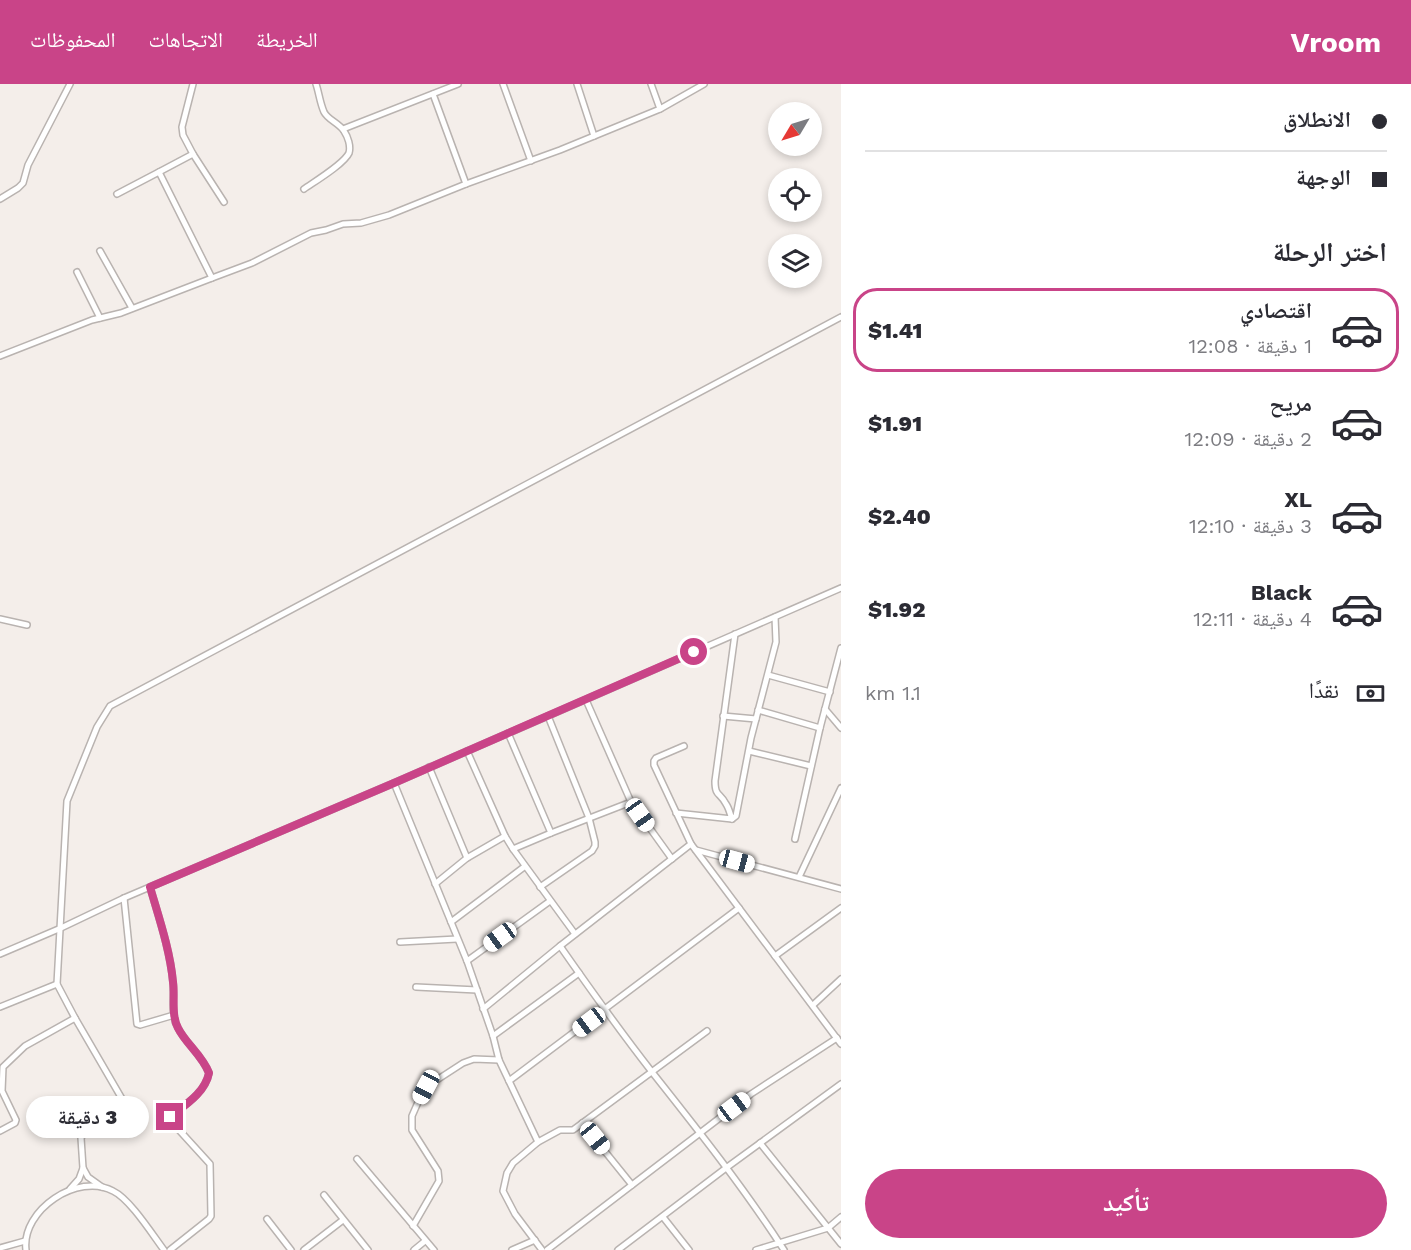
<!DOCTYPE html>
<html lang="ar">
<head>
<meta charset="utf-8">
<style>
	body { margin:0; font-family:"Work Sans","Noto Naskh Arabic",sans-serif; background:#f7f7f7; color:#2b2b33; direction:rtl; height:100vh; display:flex; flex-direction:column; font-size:22px; white-space:nowrap }
	* { box-sizing:border-box; margin:0 }
	p { font-size:20px; color:#7c7c81 }
	.icon { flex:none; width:33px; height:33px; fill:none; stroke:currentColor; stroke-width:2; stroke-linecap:round; stroke-linejoin:round }
	.map { position:relative; flex:1; overflow:hidden; direction:ltr }
	.panel { display:flex; flex-direction:column; background:#fff; width:570px }
	.panel>* { flex:none }
	.banner { display:grid; align-content:center; height:132px; padding:0 24px; background:#fff }
	.needle { width:39px; rotate:232deg }
	.tools { position:absolute; left:768px; top:18px; display:grid; gap:12px }
	.tools a { display:grid; place-items:center; width:54px; height:54px; border-radius:50%; background:#fff; box-shadow:0 3px 9px #0003; font-size:30px }
	.end { position:absolute; width:27px; height:27px; margin:-14px; border:8px solid #c94488; background:#fff; box-shadow:0 0 0 3px #fff }
	.from { border-radius:50% }
	.bubble { position:absolute; height:42px; border-radius:21px; background:#fff; box-shadow:0 3px 9px #0003; font-size:20px; font-weight:800; line-height:42px; text-align:center; direction:rtl }
	.car { position:absolute; width:18px; height:36px; margin:-18px -9px; border-radius:8px; box-shadow:0 0 4px 2px #0007; background:linear-gradient(#fff 24%,#345 0 40%,#fff 0 76%,#345 0 86%,#fff 0) }
	.banner b { display:flex; align-items:center; gap:21px; height:57px; font-size:22px }
	.banner b+b { border-top:2px solid #e1e1e2 }
	.banner i { width:15px; height:15px; background:#2b2b33 }
	ul { padding:0; list-style:none }
	li { display:flex; align-items:center; gap:18px; height:84px; margin:0 12px 9px; padding:0 12px; border:3px solid transparent; border-radius:24px }
	li div { flex:1 }
	li b { display:block; font-size:22px }
	li em { font-style:normal; font-weight:800 }
	li.active { border-color:#c94488 }
	li>.icon { width:54px; height:54px; stroke-width:1.5 }
	h2 { padding:0 24px; font-size:27px; line-height:72px }
	.pay { display:flex; align-items:center; gap:15px; height:66px; padding:0 24px; font-size:22px }
	.pay p { margin-inline-start:auto }
	.action { display:flex; gap:12px; margin-top:auto; padding:12px 24px }
	.action a { flex:1; height:69px; border-radius:36px; background:#c94488; color:#fff; font-size:24px; font-weight:800; line-height:69px; text-align:center }
	header { display:flex; align-items:center; gap:36px; box-sizing:border-box; height:84px; padding:0 30px; background:#c94488; color:#fff }
	header strong { font-size:28px }
	nav { display:flex; gap:33px; margin-inline-start:auto; font-size:21px }
	main { display:flex; flex:1; min-height:0 }
	.map>svg:first-child { display:block }
	.lines { fill:none; stroke-linecap:round; stroke-linejoin:round }
	.minor-casing { stroke:#b9b3b0; stroke-width:8 }
	.minor { stroke:#fff; stroke-width:5 }
	.route { stroke:#c94488; stroke-width:8 }
</style>
</head>
<body>
<header>
<strong>Vroom</strong>
<nav><a>الخريطة</a><a>الاتجاهات</a><a>المحفوظات</a></nav>
</header>
<main>
<section class="panel">
<div class="banner">
<b><i class="from"></i>الانطلاق</b>
<b><i></i>الوجهة</b>
</div>
<h2>اختر الرحلة</h2>
<ul>
<li class="active"><svg class="icon" aria-label="car" viewBox="0 0 24 24"><path d="M5 17H2v-5l4-1 3-4h7l3 4 3 1v5h-3M9 17h6M6 11h13"/><circle cx="7" cy="17" r="2"/><circle cx="17" cy="17" r="2"/></svg><div><b>اقتصادي</b><p>1 دقيقة · 12:08</p></div><em>$1.41</em></li>
<li><svg class="icon" aria-label="car" viewBox="0 0 24 24"><path d="M5 17H2v-5l4-1 3-4h7l3 4 3 1v5h-3M9 17h6M6 11h13"/><circle cx="7" cy="17" r="2"/><circle cx="17" cy="17" r="2"/></svg><div><b>مريح</b><p>2 دقيقة · 12:09</p></div><em>$1.91</em></li>
<li><svg class="icon" aria-label="car" viewBox="0 0 24 24"><path d="M5 17H2v-5l4-1 3-4h7l3 4 3 1v5h-3M9 17h6M6 11h13"/><circle cx="7" cy="17" r="2"/><circle cx="17" cy="17" r="2"/></svg><div><b>XL</b><p>3 دقيقة · 12:10</p></div><em>$2.40</em></li>
<li><svg class="icon" aria-label="car" viewBox="0 0 24 24"><path d="M5 17H2v-5l4-1 3-4h7l3 4 3 1v5h-3M9 17h6M6 11h13"/><circle cx="7" cy="17" r="2"/><circle cx="17" cy="17" r="2"/></svg><div><b>Black</b><p>4 دقيقة · 12:11</p></div><em>$1.92</em></li>
</ul>
<div class="pay"><svg class="icon" aria-label="cash" viewBox="0 0 24 24"><path d="M3 7h18v10H3z"/><circle cx="12" cy="12" r="2"/></svg>نقدًا<p>1.1 km</p></div>
<div class="action"><a>تأكيد</a></div>
</section>
<div class="map">
<svg width="841" height="1166" viewBox="0 0 841 1166">
	<rect width="100%" height="100%" fill="#f4eeea"/>
	<g class="lines">
		<g class="minor-casing">
			<g id="minor">
				<path d="M503,0L531,77"/>
				<path d="M577,0L594,52"/>
				<path d="M651,0L660,25"/>
				<path d="M433,10L466,100"/>
				<path d="M343,45L458,0"/>
				<path d="M193,70L224,118"/>
				<path d="M159,88L193,70L183,51L182,43L193,0"/>
				<path d="M304,105C314,98 344,80 349,69C351,62 348,53 344,47C339,39 328,36 324,28C320,19 319,9 316,0"/>
				<path d="M0,115L18,104L23,99L28,81L70,0"/>
				<path d="M100,167L132,224"/>
				<path d="M77,188L100,234"/>
				<path d="M212,194L252,179L311,149L326,146L343,140L361,139L389,131L466,100L560,66L660,25L704,0"/>
				<path d="M0,272L92,236L121,229L212,194L159,88L117,110"/>
				<path d="M0,535L27,541"/>
				<path d="M768,591L830,608"/>
				<path d="M586,616L631,718L672,775"/>
				<path d="M825,625L841,644"/>
				<path d="M758,626L820,644"/>
				<path d="M723,632L756,635"/>
				<path d="M508,649L551,749"/>
				<path d="M684,662L656,674L654,677V681L691,760L841,960"/>
				<path d="M467,667L505,752L513,765L575,850"/>
				<path d="M749,667L811,682"/>
				<path d="M429,683L467,774"/>
				<path d="M394,699L467,877L493,952L499,976L538,1058L513,1079L507,1089L503,1107L515,1130L542,1166"/>
				<path d="M676,729L732,735C730,730 729,724 726,720C720,708 715,713 715,697L735,550"/>
				<path d="M732,735L736,732L751,654L776,558L775,533"/>
				<path d="M795,755L820,644L841,564"/>
				<path d="M513,765L551,749L631,718"/>
				<path d="M696,766L841,805"/>
				<path d="M799,793L841,704"/>
				<path d="M435,800L467,774L505,752"/>
				<path d="M150,803C159,834 170,866 173,898C175,912 170,931 178,944C186,960 202,971 209,989C205,1009 185,1021 170,1033L169,1035L210,1080L211,1132L209,1135L170,1166"/>
				<path d="M540,803L592,767L595,762V758L589,734L548,632"/>
				<path d="M124,814L137,940L140,941L174,931"/>
				<path d="M451,838L524,783"/>
				<path d="M400,858L457,855"/>
				<path d="M560,862C590,905 620,947 652,988C698,1046 744,1104 784,1166"/>
				<path d="M0,870L61,844L124,814L394,699L841,504"/>
				<path d="M775,872L841,824"/>
				<path d="M467,877L550,817"/>
				<path d="M416,903L477,906"/>
				<path d="M813,921L841,895"/>
				<path d="M0,923L57,900"/>
				<path d="M483,925L560,862L691,760"/>
				<path d="M493,952L579,889"/>
				<path d="M509,997L739,824"/>
				<path d="M582,1039L632,1101"/>
				<path d="M0,1047L15,1039L16,1036L2,1007L3,983L25,962L75,934"/>
				<path d="M538,1058L560,1046H573L707,947"/>
				<path d="M760,1059L841,1160"/>
				<path d="M357,1075L434,1166"/>
				<path d="M102,1103L88,1093L83,1084L81,1054L85,1047L123,1026L125,1020L75,934L57,900L67,717L97,643L110,622L841,233"/>
				<path d="M70,1105L79,1095L83,1084"/>
				<path d="M324,1111L368,1166"/>
				<path d="M663,1133L689,1166"/>
				<path d="M267,1135L291,1166"/>
				<path d="M413,1142L439,1097L438,1087L412,1046V1032L419,1016L426,1003L463,979L474,975L499,976"/>
				<path d="M0,1164L25,1157"/>
				<path d="M26,1166C21,1126 78,1088 113,1107C130,1115 152,1150 164,1166"/>
				<path d="M304,1166L343,1136"/>
				<path d="M414,1166L425,1157"/>
				<path d="M512,1166L535,1156"/>
				<path d="M547,1166L751,1010L837,954"/>
				<path d="M618,1166L726,1084L841,1000"/>
				<path d="M756,1166L828,1144L841,1133"/>
			</g>
		</g>
		<use href="#minor" class="minor"/>
	</g>
	<g class="lines">
		<path class="route" d="M170,1033C185,1021 205,1009 209,989C202,971 186,960 178,944C171,931 175,912 173,898C170,866 159,834 150,803L394,699L694,568"/>
	</g>
</svg>
<div class="tools">
<a><svg class="needle" viewBox="-14 -14 28 28"><path d="M0-13l5 13h-10z" fill="#e53935"/><path d="M0 13l5-13h-10z" fill="#7c7c81"/></svg></a>
<a><svg class="icon" aria-label="locate" viewBox="0 0 24 24"><circle cx="12" cy="12" r="6"/><path d="M12 2v4M12 18v4M2 12h4M18 12h4"/></svg></a>
<a><svg class="icon" aria-label="layers" viewBox="0 0 24 24"><path d="M12 4l9 5-9 5-9-5zM3 14l9 5 9-5"/></svg></a>
</div>
<i class="end from" style="left:694px;top:568px"></i>
<i class="end" style="left:170px;top:1033px"></i>
<div class="bubble" style="left:26px;top:1012px;width:123px">3 دقيقة</div>
<i class="car" style="left:640px;top:731px;rotate:145deg"></i>
<i class="car" style="left:737px;top:777px;rotate:105deg"></i>
<i class="car" style="left:500px;top:853px;rotate:234deg"></i>
<i class="car" style="left:589px;top:938px;rotate:233deg"></i>
<i class="car" style="left:426px;top:1003px;rotate:208deg"></i>
<i class="car" style="left:734px;top:1023px;rotate:53deg"></i>
<i class="car" style="left:595px;top:1054px;rotate:141deg"></i>
</div>
</main>
</body>
</html>
